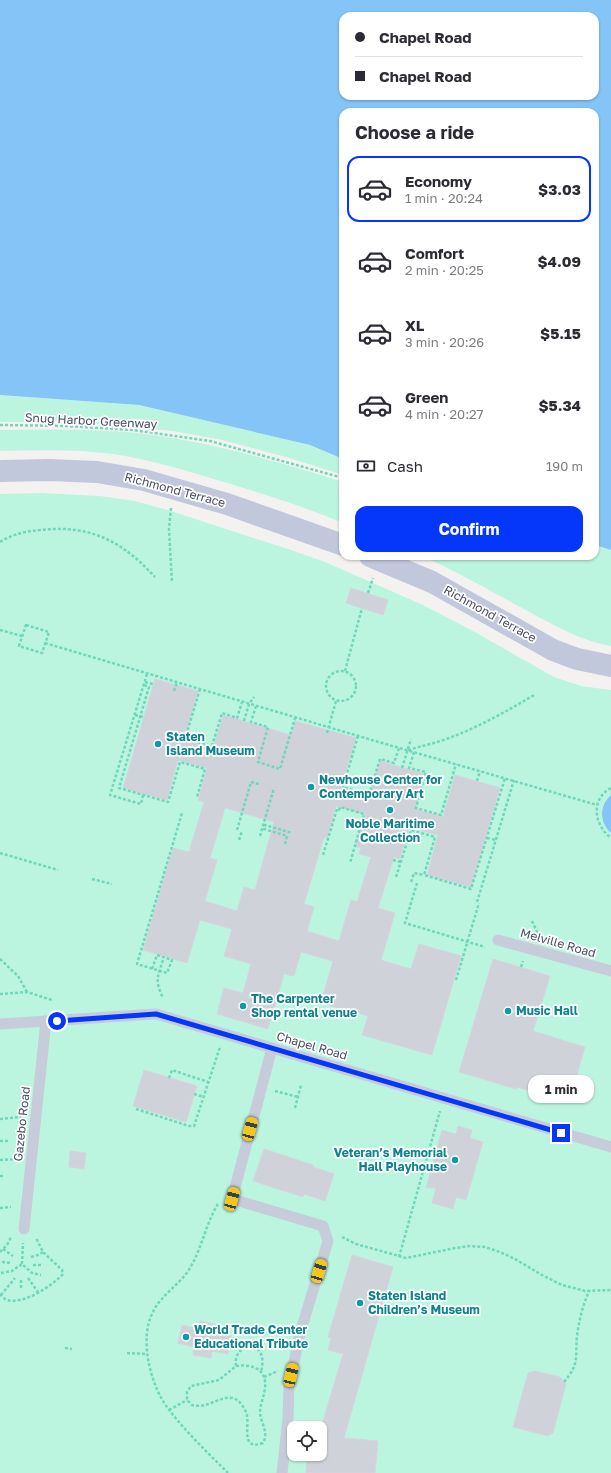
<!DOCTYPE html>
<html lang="en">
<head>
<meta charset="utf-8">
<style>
	body { margin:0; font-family:"Golos Text",sans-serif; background:#f7f7f7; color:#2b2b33; height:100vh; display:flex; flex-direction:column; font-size:15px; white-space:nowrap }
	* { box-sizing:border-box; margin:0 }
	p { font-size:13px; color:#7c7c81 }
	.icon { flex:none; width:22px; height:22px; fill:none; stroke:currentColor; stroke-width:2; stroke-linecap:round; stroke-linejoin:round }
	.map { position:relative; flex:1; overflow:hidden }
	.details { position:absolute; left:339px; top:108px; width:260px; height:452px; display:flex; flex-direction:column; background:#fff; border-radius:12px; box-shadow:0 1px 3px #0004 }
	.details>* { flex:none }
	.guide { position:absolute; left:339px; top:12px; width:260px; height:88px; border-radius:12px; box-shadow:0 1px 3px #0004; display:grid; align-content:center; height:88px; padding:0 16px; background:#fff }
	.controls { position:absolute; left:287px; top:1421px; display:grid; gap:8px }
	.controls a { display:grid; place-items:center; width:40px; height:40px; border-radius:8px; background:#fff; box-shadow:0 1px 3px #0004; font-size:20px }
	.end { position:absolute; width:18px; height:18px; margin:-9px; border:5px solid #0537fa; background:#fff; box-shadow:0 0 0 2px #fff }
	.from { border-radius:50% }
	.bubble { position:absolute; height:28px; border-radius:12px; background:#fff; box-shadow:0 1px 3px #0004; font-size:13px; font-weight:700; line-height:28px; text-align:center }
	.car { position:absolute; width:12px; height:24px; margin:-12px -6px; border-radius:5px; box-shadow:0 0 3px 1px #0007; background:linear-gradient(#f5c518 24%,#345 0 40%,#f5c518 0 76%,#345 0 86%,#f5c518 0) }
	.guide b { display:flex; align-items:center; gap:14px; height:38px; font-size:15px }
	.guide b+b { border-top:1px solid #e1e1e2 }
	.guide i { width:10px; height:10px; background:#2b2b33 }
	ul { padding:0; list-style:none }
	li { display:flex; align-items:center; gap:12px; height:66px; margin:0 8px 6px; padding:0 8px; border:2px solid transparent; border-radius:12px }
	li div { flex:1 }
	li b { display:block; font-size:15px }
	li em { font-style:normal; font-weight:700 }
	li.selected { border-color:#0537fa }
	li>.icon { width:36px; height:36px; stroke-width:1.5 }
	h2 { padding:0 16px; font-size:18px; line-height:48px }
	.pay { display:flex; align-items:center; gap:10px; height:44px; padding:0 16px; font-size:15px }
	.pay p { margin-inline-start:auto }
	.button { display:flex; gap:8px; margin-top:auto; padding:8px 16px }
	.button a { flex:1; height:46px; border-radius:12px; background:#0537fa; color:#fff; font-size:16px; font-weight:700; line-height:46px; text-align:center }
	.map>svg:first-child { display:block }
	.green { fill:#bcf5df; fill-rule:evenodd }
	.water { fill:#85c4f6; fill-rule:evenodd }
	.building { fill:#d0d2d9; stroke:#d5d5dd; fill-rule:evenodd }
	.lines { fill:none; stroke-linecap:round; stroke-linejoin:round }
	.path { stroke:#70d7bc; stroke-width:2.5; stroke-dasharray:3 2; stroke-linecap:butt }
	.service { stroke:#c7ccda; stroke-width:11 }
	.secondary { stroke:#c2c8dc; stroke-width:22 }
	.route { stroke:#0537fa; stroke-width:5 }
	.culture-dot { fill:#0f9aa8; stroke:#fff; stroke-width:1.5 }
	.labels { text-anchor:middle; stroke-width:3.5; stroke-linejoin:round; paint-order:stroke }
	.street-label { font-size:12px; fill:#474e61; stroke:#fff }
	.culture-label { font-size:12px; font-weight:bold; fill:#0d838f; stroke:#fff; text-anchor:start }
</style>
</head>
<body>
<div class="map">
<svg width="611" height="1473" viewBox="0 0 611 1473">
	<rect width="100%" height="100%" fill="#f4f2f1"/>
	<g class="green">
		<path d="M0,395L139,405L310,445L343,459V475L286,457L222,440L173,431L75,422H0Z"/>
		<path d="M0,430C42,429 85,429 127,432C201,439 273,460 343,482V523C300,505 255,491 210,478C178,468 146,459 113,454C75,449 38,450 0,451Z"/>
		<path d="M41,493L100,496L135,501L171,511L291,550L325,562L423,605L473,631L554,677L581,686L611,690V1473H0V494ZM294,1428H320V1454H294Z"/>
		<path d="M595,545L611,550V646C580,641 552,624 524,609C490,591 457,571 421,556H595Z"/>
	</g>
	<g class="water">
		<path d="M0,0H611V550L595,545V112H343V459L310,445L139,405L0,395ZM343,16H595V96H343Z"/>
		<path d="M611,795V833C599,822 599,806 611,795Z"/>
	</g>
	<g class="building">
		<path d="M351,588L388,600L383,615L346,603Z"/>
		<path d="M155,679L198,691L184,740L213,749L223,715L291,735L295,721L356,738L341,787L370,796L380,761L425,774L415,809L443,817L455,775L500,788L471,887L427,875L438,835L409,827L400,859L394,857L378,908L395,913L381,960L411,969L419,944L461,956L432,1055L362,1035L368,1016L321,1003L333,961L301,952L294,976L284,974L268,1029L217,1014L224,988L243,993L251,964L224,956L232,929L200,920L187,963L143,950L173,848L189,852L204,802L198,800L207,768L178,760L167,800L123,788ZM336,806L365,814L355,846L361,848L359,854L371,857L357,902L351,900L339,941L307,931L314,907L304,904L324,837L327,838ZM225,808L274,822L255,890L244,887L237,911L205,901L217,860L210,858Z"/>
		<path d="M493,959L550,976L533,1031L585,1047L569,1102L517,1087L516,1089L459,1072Z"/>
		<path d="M144,1070L197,1086L186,1122L133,1106Z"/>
		<path d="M458,1126L472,1130L470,1138L483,1142L466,1200L456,1197L453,1209L432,1203L436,1188H426L442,1130L456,1134Z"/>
		<path d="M264,1149L313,1165V1167L334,1174L325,1201L304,1194L303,1197L253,1181Z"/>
		<path d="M70,1151L86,1153L84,1169L69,1167Z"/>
		<path d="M352,1255L393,1267L344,1438L378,1441L375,1473H306L307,1454H320V1431L343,1354L328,1350L331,1338L328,1337Z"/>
		<path d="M200,1321L218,1325L216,1332L231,1336L228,1354L212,1351L211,1358L193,1355L194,1347L178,1343L182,1325L198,1329Z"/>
		<path d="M535,1371L560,1377L566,1384L553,1433L548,1436L513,1427L528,1373Z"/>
	</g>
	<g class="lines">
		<g class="path">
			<path d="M0,425L66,426L133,430L210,441L343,478"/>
			<path d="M171,508L169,529L172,583"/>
			<path d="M0,542C13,534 26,531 41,530C76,526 105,533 133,556C141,562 148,570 155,577"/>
			<path d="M368,593L373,578"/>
			<path d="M26,625L49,632L42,653L19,646Z"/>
			<path d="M0,630L22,636"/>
			<path d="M45,643L382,743L597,805"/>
			<circle cx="341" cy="686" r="15"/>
			<path d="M345,671L362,608"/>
			<path d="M145,682L153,684"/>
			<path d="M144,685L149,687L119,788L168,802L180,762L205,769L197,797"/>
			<path d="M200,689L185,739L212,746L222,713L237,718L242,702"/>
			<path d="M174,691L177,682"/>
			<path d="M256,706L251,722L268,727L258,762L280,769L295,718"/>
			<path d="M135,715L143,717"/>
			<path d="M244,721L249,704L254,697"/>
			<path d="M327,733L336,701"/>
			<path d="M358,736L343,787L369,795L380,759L394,763L399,748"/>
			<path d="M408,750C422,746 436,743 449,738C479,727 507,711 534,695"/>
			<path d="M414,752L409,768L426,772L416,808L441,815L456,764"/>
			<path d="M402,768L411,739"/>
			<path d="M477,781L480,771"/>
			<path d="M611,788C590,799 594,825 611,838"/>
			<path d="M143,795L141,804L110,795L147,674"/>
			<path d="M237,830L251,782L259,784"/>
			<path d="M260,836L274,788"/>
			<path d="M487,838L496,840"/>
			<path d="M239,840L242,831"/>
			<path d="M285,844L287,836L264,829L265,825L292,833"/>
			<path d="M0,853L58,870"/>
			<path d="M323,855L337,809L339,810L340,807L364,814L350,863"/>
			<path d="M393,860L401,862"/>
			<path d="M396,877L411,830L435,837L424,875L471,889L505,778"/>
			<path d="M92,879L112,884"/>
			<path d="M411,882L414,873L424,875"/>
			<path d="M417,883L405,923L485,947"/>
			<path d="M477,902L514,780"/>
			<path d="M532,921L539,936"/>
			<path d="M0,959L18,976L27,992"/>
			<path d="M163,960C157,978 155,981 163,998"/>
			<path d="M521,967L523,961"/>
			<path d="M152,969L157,955L172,960L167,973L137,964L182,813"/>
			<path d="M456,980L479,903"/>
			<path d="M0,994L27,992L52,1000"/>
			<path d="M169,1078L172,1070L208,1082"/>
			<path d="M275,1091L298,1097"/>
			<path d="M194,1094L204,1097"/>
			<path d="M295,1108L301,1085"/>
			<path d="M136,1109L189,1126H194L220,1047"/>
			<path d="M0,1119L21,1117"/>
			<path d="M0,1141H8"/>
			<path d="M0,1160L17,1159"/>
			<path d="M0,1176H5"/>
			<path d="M218,1204C206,1223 202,1248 190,1268C180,1285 160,1295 152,1314C139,1341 151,1388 170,1411C187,1433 208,1453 228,1473"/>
			<path d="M0,1208L11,1207"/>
			<path d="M342,1237L356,1244L406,1258L455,1248L469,1246L485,1247L500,1252L515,1259L542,1275L562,1285L585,1291L611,1290"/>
			<path d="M3,1249L13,1256"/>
			<path d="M0,1252L7,1245L11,1237"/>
			<path d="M31,1257L38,1255L43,1252"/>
			<path d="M399,1257L440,1111"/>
			<path d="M2,1262L12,1263"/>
			<path d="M22,1264L23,1243"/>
			<path d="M33,1265H42"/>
			<path d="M1,1273L12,1271L22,1264L32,1273L41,1275"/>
			<path d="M28,1278L38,1292"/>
			<path d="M21,1280V1289"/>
			<path d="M0,1294C2,1296 4,1299 7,1300C24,1305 53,1285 63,1274L62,1270L43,1252L36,1238"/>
			<path d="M1,1295L15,1278"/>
			<path d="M65,1348L72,1349"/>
			<path d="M127,1353L147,1354"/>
			<path d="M236,1366C253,1364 267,1369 265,1388C264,1397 260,1404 260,1413C261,1423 269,1433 263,1443C241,1451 249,1428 247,1416C247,1413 244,1408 242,1405C231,1390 218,1402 205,1405C201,1406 196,1406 192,1405L187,1400V1392L191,1386L219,1380Z"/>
			<path d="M236,1366C232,1342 270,1336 261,1372"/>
			<path d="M264,1377L278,1371"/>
			<path d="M564,1382C580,1363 575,1358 577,1336C579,1320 583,1305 589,1291"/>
			<path d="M169,1410L187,1400"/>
		</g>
		<g class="service">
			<path d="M498,940L611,971"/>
			<path d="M0,1024L156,1014L611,1147"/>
			<path d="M272,1048L232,1199L323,1226L328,1241L301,1330L289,1385L288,1418L282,1473"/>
			<path d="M24,1229L46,1021"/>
		</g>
		<g class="secondary">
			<path d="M0,471L49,470L97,472L144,480L227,504L343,545"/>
			<path d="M370,556L432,582L553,650L577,659L611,666"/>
		</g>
	</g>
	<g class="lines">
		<path class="route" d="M57,1021L156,1014L561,1133"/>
	</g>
	<g class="culture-dot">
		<circle cx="158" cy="744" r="4"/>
		<circle cx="311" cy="787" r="4"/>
		<circle cx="390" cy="810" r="4"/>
		<circle cx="243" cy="1006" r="4"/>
		<circle cx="508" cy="1011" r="4"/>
		<circle cx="455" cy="1160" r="4"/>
		<circle cx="360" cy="1303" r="4"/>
		<circle cx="186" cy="1337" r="4"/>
	</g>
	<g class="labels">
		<g class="street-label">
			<text transform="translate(91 421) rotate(3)" y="4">Snug Harbor Greenway</text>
			<text transform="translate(175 490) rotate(15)" y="4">Richmond Terrace</text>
			<text transform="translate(490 614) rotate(29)" y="4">Richmond Terrace</text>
			<text transform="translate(558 943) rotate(16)" y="4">Melville Road</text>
			<text transform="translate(312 1046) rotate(16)" y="4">Chapel Road</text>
			<text transform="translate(22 1124) rotate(-84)" y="4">Gazebo Road</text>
		</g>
		<g class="culture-label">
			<text x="166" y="741">Staten<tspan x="166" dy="14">Island Museum</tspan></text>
			<text x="319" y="784">Newhouse Center for<tspan x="319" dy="14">Contemporary Art</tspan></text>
			<text x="390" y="828" text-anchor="middle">Noble Maritime<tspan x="390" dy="14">Collection</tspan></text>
			<text x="251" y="1003">The Carpenter<tspan x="251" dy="14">Shop rental venue</tspan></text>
			<text x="516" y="1015">Music Hall</text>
			<text x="447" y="1157" text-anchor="end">Veteran’s Memorial<tspan x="447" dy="14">Hall Playhouse</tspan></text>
			<text x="368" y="1300">Staten Island<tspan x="368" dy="14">Children’s Museum</tspan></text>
			<text x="194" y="1334">World Trade Center<tspan x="194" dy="14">Educational Tribute</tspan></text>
		</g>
	</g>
</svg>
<div class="controls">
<a><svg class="icon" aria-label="locate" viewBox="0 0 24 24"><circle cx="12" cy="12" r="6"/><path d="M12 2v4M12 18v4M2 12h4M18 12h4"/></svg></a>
</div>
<i class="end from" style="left:57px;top:1021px"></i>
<i class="end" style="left:561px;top:1133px"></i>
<div class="bubble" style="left:528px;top:1075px;width:66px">1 min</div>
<i class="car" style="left:250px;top:1129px;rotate:15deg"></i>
<i class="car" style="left:232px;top:1199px;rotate:15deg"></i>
<i class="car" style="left:319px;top:1271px;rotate:17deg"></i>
<i class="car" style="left:291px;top:1375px;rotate:13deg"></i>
<div class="guide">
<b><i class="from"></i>Chapel Road</b>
<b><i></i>Chapel Road</b>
</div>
<section class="details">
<h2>Choose a ride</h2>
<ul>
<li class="selected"><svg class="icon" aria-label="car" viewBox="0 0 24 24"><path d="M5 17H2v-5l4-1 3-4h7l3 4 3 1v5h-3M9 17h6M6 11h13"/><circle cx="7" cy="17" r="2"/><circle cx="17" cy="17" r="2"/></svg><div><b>Economy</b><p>1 min · 20:24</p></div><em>$3.03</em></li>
<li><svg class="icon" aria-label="car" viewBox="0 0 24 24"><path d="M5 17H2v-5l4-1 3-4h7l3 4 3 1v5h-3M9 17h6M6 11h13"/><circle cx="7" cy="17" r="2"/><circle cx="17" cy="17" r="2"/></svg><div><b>Comfort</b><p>2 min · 20:25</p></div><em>$4.09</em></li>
<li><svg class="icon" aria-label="car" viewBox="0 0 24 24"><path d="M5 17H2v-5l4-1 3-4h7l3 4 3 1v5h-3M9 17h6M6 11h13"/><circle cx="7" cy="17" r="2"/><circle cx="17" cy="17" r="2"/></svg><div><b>XL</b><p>3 min · 20:26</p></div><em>$5.15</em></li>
<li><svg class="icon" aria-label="car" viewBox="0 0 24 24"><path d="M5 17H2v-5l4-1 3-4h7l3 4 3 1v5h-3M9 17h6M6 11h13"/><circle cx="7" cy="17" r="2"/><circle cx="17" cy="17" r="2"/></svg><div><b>Green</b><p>4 min · 20:27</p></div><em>$5.34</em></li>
</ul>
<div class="pay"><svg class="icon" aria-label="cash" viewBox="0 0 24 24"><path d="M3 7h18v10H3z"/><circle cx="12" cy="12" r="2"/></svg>Cash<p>190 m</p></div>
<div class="button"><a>Confirm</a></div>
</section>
</div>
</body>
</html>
